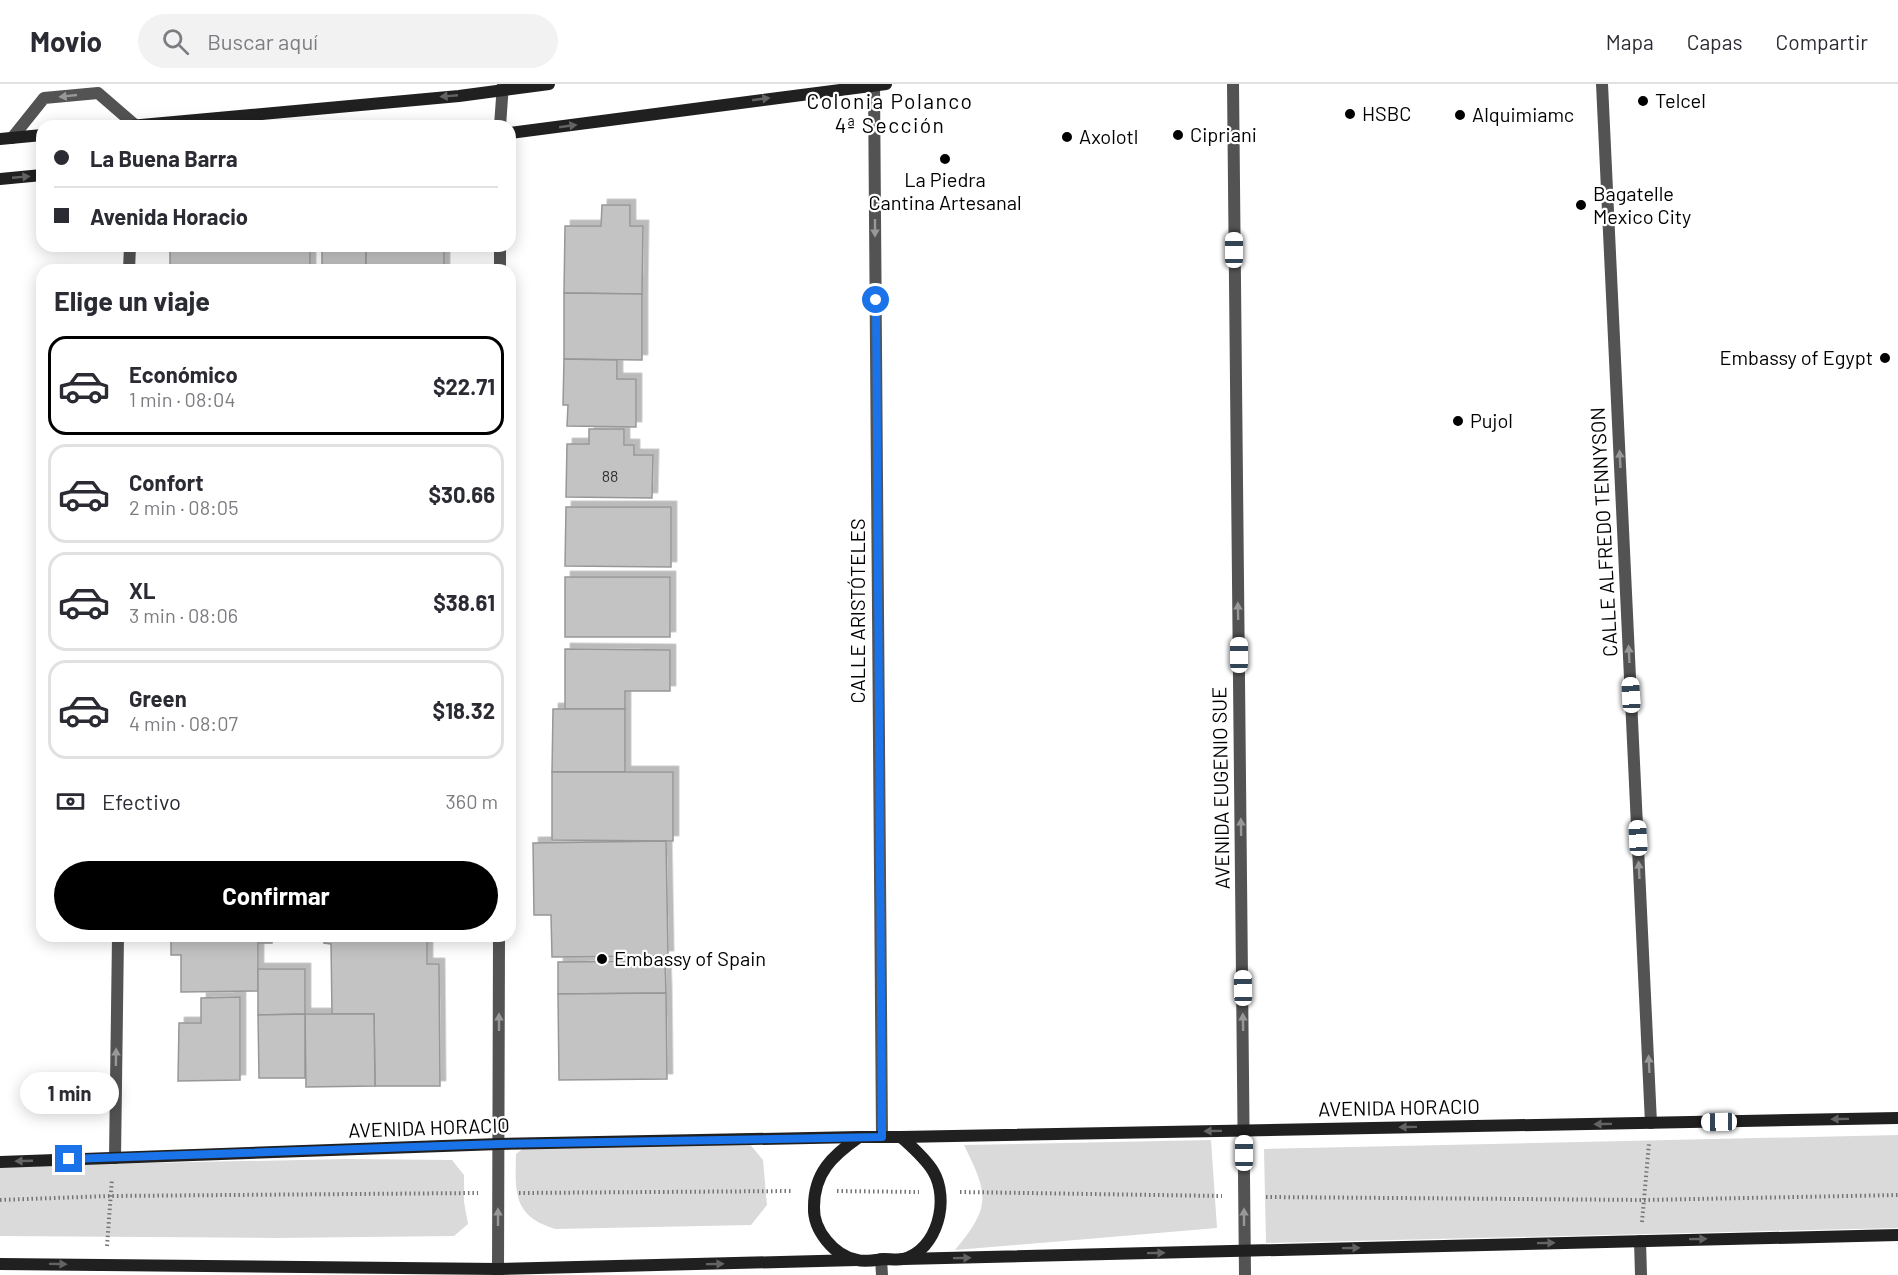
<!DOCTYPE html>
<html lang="es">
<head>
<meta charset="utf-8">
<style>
	body { margin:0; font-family:Barlow,sans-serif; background:#f2f2f3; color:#2b2b33; height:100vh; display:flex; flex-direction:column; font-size:22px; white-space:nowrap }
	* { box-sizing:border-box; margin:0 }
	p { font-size:20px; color:#7c7c81 }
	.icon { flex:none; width:33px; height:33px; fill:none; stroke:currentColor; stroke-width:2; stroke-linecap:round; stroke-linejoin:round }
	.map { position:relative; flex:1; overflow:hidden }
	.drawer { position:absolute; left:36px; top:180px; width:480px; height:678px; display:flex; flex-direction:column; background:#fff; border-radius:18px; box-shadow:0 3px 15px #0003 }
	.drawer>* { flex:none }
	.hud { position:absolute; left:36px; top:36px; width:480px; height:132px; border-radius:18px; box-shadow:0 3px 15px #0003; display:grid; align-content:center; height:132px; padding:0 18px; background:#fff }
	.end { position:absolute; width:27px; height:27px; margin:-14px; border:8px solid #1a73e8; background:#fff; box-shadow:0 0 0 3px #fff }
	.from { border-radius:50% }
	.bubble { position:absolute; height:42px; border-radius:21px; background:#fff; box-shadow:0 3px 15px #0003; font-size:20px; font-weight:700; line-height:42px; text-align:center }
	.car { position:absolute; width:18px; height:36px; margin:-18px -9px; border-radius:8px; box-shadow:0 0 4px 2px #0007; background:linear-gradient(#fff 24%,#345 0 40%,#fff 0 76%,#345 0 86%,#fff 0) }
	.hud b { display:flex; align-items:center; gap:21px; height:57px; font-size:22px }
	.hud b+b { border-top:2px solid #e1e1e2 }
	.hud i { width:15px; height:15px; background:#2b2b33 }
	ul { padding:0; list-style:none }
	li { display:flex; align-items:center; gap:18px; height:99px; margin:0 12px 9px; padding:0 6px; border:3px solid #e1e1e2; border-radius:18px }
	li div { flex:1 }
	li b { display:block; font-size:22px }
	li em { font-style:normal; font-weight:700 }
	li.active { border-color:#000 }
	li>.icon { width:54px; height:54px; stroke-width:1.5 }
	h2 { padding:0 18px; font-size:27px; line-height:72px }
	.pay { display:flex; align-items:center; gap:15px; height:66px; padding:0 18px; font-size:22px }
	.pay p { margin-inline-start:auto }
	.cta { display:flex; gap:12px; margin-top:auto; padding:12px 18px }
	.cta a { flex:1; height:69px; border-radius:36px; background:#000; color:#fff; font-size:24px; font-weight:700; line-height:69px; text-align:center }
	header { display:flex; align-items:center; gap:36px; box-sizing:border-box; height:84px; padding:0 30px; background:#fff; border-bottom:2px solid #e1e1e2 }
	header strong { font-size:28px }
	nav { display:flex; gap:33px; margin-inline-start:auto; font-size:21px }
	.search { width:420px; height:54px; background:#f2f2f3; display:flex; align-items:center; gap:15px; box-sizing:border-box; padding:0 21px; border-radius:33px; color:#7c7c81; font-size:22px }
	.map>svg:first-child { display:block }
	.green { fill:#dadada }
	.building { fill:#c3c3c3; stroke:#979797; stroke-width:1.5; filter:url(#shadow) }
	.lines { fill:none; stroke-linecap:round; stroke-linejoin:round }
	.path { stroke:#757575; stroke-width:4; stroke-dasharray:1.5 3; stroke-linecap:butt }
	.lane { stroke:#535353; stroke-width:12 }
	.street { stroke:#535353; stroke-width:12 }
	.secondary { stroke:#202020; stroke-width:12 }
	.oneway { fill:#989898 }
	.oneway2 { fill:#636363 }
	.route { stroke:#1a73e8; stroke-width:8 }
	.poi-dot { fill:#000; stroke:#fff; stroke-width:2 }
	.labels { text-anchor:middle; stroke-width:4.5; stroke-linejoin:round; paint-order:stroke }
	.number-label { font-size:16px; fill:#313131 }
	.poi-label { font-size:20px; fill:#000; stroke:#fff; text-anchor:start }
	.street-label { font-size:20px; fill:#000; stroke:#fff }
	.neighbourhood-label { font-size:21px; letter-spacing:1.5px; fill:#000; stroke:#fff }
</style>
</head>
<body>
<header>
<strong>Movio</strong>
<div class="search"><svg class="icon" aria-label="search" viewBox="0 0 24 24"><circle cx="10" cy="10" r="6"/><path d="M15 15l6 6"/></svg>Buscar aquí</div>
<nav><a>Mapa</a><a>Capas</a><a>Compartir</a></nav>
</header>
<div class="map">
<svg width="1898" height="1191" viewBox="0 0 1898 1191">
	<defs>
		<filter id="shadow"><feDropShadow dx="5.5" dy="-5.5" stdDeviation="0" flood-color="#0004"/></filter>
	</defs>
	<rect width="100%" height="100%" fill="#fff"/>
	<g class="green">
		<path d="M1898,1051V1144L1266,1159L1264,1065Z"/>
		<path d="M1211,1056L1217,1144L955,1166C992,1122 988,1110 964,1061Z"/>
		<path d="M533,1057L748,1058L763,1076L767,1121L751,1141L555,1145C513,1132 515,1109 516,1070Z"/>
		<path d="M347,1075L452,1076L464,1091V1118L468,1140L454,1152L275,1154L0,1152V1082Z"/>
	</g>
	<g class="building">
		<path d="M602,121H630V142H643L642,210L564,209L565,142H601Z"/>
		<rect x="170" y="162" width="140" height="24"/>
		<rect x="322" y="162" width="44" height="24"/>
		<rect x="366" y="162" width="78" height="24"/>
		<path d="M564,209L642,210V276L564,275Z"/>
		<path d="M564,275L617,276V295H636V343L567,342L568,321H563Z"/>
		<path d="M589,345H624V361H634V371H653L652,414L566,413L567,360H589Z"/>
		<path d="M566,423H671V483L565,482Z"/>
		<rect x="565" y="493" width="105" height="60"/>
		<path d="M565,565L670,566V607H625V625H565Z"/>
		<path d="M553,625H625V688H552Z"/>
		<path d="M552,688H673V757L552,756Z"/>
		<path d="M666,757L668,872L552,873L551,831H534L533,759Z"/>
		<path d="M171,852H272V859H258V907L181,908V871H171Z"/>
		<path d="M324,852H427V880H439L440,1002H375L374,930H332L331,860L324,859Z"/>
		<path d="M665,877L666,909L558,910V878Z"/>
		<path d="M258,885H305V930L258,931Z"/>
		<path d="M666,909L667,995L559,996L558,910Z"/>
		<path d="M240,913V996L178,997L179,939H201V914Z"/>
		<path d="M305,930H374L375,1002L306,1003Z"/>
		<path d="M305,930V994H259L258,931Z"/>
	</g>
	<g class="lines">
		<g class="path">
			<path d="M837,1107L919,1108"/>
			<path d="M960,1108L1222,1112"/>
			<path d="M519,1109L793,1107"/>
			<path d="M1266,1113L1644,1116L1898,1111"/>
			<path d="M0,1116L109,1112L478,1109"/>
			<path d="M1642,1138L1649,1059"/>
			<path d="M107,1162L112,1095"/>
		</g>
		<path class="lane" d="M12,54L44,14L98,9L135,41"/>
		<g class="street">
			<path d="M874,0L882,1053"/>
			<path d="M1233,0L1245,1191"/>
			<path d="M1602,0L1651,1039"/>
			<path d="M500,42L503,0"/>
			<path d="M129,186L130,162"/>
			<path d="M500,186V162"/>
			<path d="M115,1074L118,852"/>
			<path d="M1640,1157L1641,1191"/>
			<path d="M881,1175L882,1191"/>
			<path d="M498,1191L499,852"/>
		</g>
		<g class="secondary">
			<path d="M130,42L459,12L549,0"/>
			<path d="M510,49L886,0"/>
			<path d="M0,55L42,51"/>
			<path d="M0,95L42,91"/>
			<path d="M859,1053H901C912,1063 925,1074 933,1087C950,1115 938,1166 903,1175C897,1176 890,1175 884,1175C876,1176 865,1178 857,1176C834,1172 813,1146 814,1123C814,1089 832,1072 859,1053Z"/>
			<path d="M901,1053L1898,1034"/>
			<path d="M0,1078L499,1060L859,1053"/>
			<path d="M903,1175L1898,1151"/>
			<path d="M0,1180L498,1185L857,1176"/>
		</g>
	</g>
	<defs><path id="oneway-solid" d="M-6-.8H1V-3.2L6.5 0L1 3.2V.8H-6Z" transform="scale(1.5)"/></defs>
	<g class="oneway">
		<use href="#oneway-solid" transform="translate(68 12) rotate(174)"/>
		<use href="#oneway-solid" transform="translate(875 144) rotate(90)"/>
		<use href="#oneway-solid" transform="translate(1620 375) rotate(-93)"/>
		<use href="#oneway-solid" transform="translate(1238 527) rotate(-91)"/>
		<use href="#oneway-solid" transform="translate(1629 570) rotate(-93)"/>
		<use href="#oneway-solid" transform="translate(1241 743) rotate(-91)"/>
		<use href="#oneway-solid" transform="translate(1639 786) rotate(-93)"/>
		<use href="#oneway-solid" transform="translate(499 938) rotate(-90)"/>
		<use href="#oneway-solid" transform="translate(1243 938) rotate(-91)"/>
		<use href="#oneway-solid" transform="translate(116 973) rotate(-89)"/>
		<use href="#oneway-solid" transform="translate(1649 980) rotate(-93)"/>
		<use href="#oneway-solid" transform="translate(498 1133) rotate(-90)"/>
		<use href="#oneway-solid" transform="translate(1244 1133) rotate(-90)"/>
	</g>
	<g class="oneway2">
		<use href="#oneway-solid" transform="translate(449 12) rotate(175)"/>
		<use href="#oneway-solid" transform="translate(761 15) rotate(-8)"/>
		<use href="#oneway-solid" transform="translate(568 42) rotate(-8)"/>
		<use href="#oneway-solid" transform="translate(21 93) rotate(-5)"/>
		<use href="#oneway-solid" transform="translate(1840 1035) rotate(179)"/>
		<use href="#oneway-solid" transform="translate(1603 1040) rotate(179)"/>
		<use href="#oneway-solid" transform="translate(1408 1043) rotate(179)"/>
		<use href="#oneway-solid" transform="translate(1213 1047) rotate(179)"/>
		<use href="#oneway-solid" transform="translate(24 1077) rotate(178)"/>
		<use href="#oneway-solid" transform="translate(1698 1155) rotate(-1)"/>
		<use href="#oneway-solid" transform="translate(1546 1159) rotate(-1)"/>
		<use href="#oneway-solid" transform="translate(1351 1164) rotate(-1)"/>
		<use href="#oneway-solid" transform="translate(1156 1169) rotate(-1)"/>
		<use href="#oneway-solid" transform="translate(962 1174) rotate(-1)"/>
		<use href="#oneway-solid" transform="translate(58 1180) rotate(1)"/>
		<use href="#oneway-solid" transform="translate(715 1180) rotate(-1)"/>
	</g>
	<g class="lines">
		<path class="route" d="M69,1075L499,1060L882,1053L876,216"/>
	</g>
	<g class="poi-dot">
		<circle cx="1643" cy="17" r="6"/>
		<circle cx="1350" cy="30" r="6"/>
		<circle cx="1460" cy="31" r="6"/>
		<circle cx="1178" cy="51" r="6"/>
		<circle cx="1067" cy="53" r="6"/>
		<circle cx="945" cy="75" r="6"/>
		<circle cx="1581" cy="121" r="6"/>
		<circle cx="1885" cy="274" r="6"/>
		<circle cx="1458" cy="337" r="6"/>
		<circle cx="602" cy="875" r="6"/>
	</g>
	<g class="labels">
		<g class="number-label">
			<text x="610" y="398">88</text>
		</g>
		<g class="poi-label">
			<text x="1655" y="24">Telcel</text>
			<text x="1362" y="37">HSBC</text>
			<text x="1472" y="38">Alquimiamc</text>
			<text x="1190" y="58">Cipriani</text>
			<text x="1079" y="60">Axolotl</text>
			<text x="945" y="103" text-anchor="middle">La Piedra<tspan x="945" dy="23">Cantina Artesanal</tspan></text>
			<text x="1593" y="117">Bagatelle<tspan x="1593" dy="23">Mexico City</tspan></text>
			<text x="1873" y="281" text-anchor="end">Embassy of Egypt</text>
			<text x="1470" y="344">Pujol</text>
			<text x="614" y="882">Embassy of Spain</text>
		</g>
		<g class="street-label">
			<text transform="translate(1604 448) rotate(-93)" y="7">CALLE ALFREDO TENNYSON</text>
			<text transform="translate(858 527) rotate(-90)" y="7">CALLE ARISTÓTELES</text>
			<text transform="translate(1221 704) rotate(-91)" y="7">AVENIDA EUGENIO SUE</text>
			<text transform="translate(1399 1024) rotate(-1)" y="7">AVENIDA HORACIO</text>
			<text transform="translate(429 1044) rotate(-2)" y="7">AVENIDA HORACIO</text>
		</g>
		<g class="neighbourhood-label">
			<text x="890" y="25">Colonia Polanco<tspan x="890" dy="24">4ª Sección</tspan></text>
		</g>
	</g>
</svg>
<i class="end from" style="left:876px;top:216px"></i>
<i class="end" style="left:69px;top:1075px"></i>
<div class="bubble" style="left:20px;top:988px;width:99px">1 min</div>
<i class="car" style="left:1234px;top:166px;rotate:0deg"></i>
<i class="car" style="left:1239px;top:571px;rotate:0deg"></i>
<i class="car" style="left:1631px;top:611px;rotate:357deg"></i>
<i class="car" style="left:1638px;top:754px;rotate:357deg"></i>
<i class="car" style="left:1243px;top:904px;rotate:359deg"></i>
<i class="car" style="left:1719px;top:1038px;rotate:269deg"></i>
<i class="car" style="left:1244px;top:1069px;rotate:0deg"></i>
<div class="hud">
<b><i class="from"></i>La Buena Barra</b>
<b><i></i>Avenida Horacio</b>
</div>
<section class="drawer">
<h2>Elige un viaje</h2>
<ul>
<li class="active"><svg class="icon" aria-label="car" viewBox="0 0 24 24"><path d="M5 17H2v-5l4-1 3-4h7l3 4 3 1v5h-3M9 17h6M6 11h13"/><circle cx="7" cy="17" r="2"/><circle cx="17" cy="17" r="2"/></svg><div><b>Económico</b><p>1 min · 08:04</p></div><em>$22.71</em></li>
<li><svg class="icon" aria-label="car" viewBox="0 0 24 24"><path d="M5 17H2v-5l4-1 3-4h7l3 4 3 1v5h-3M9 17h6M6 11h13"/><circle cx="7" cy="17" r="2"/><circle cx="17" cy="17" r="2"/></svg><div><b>Confort</b><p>2 min · 08:05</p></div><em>$30.66</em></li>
<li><svg class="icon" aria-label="car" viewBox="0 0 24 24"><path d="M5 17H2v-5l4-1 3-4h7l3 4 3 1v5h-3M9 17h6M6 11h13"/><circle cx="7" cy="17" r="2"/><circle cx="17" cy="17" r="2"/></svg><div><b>XL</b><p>3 min · 08:06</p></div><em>$38.61</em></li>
<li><svg class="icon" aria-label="car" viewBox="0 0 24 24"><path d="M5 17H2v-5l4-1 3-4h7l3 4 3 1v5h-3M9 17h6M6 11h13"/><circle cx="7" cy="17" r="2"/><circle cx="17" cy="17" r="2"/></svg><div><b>Green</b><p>4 min · 08:07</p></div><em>$18.32</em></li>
</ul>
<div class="pay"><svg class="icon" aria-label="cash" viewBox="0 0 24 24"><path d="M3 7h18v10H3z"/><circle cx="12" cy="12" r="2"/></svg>Efectivo<p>360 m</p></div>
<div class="cta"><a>Confirmar</a></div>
</section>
</div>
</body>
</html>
